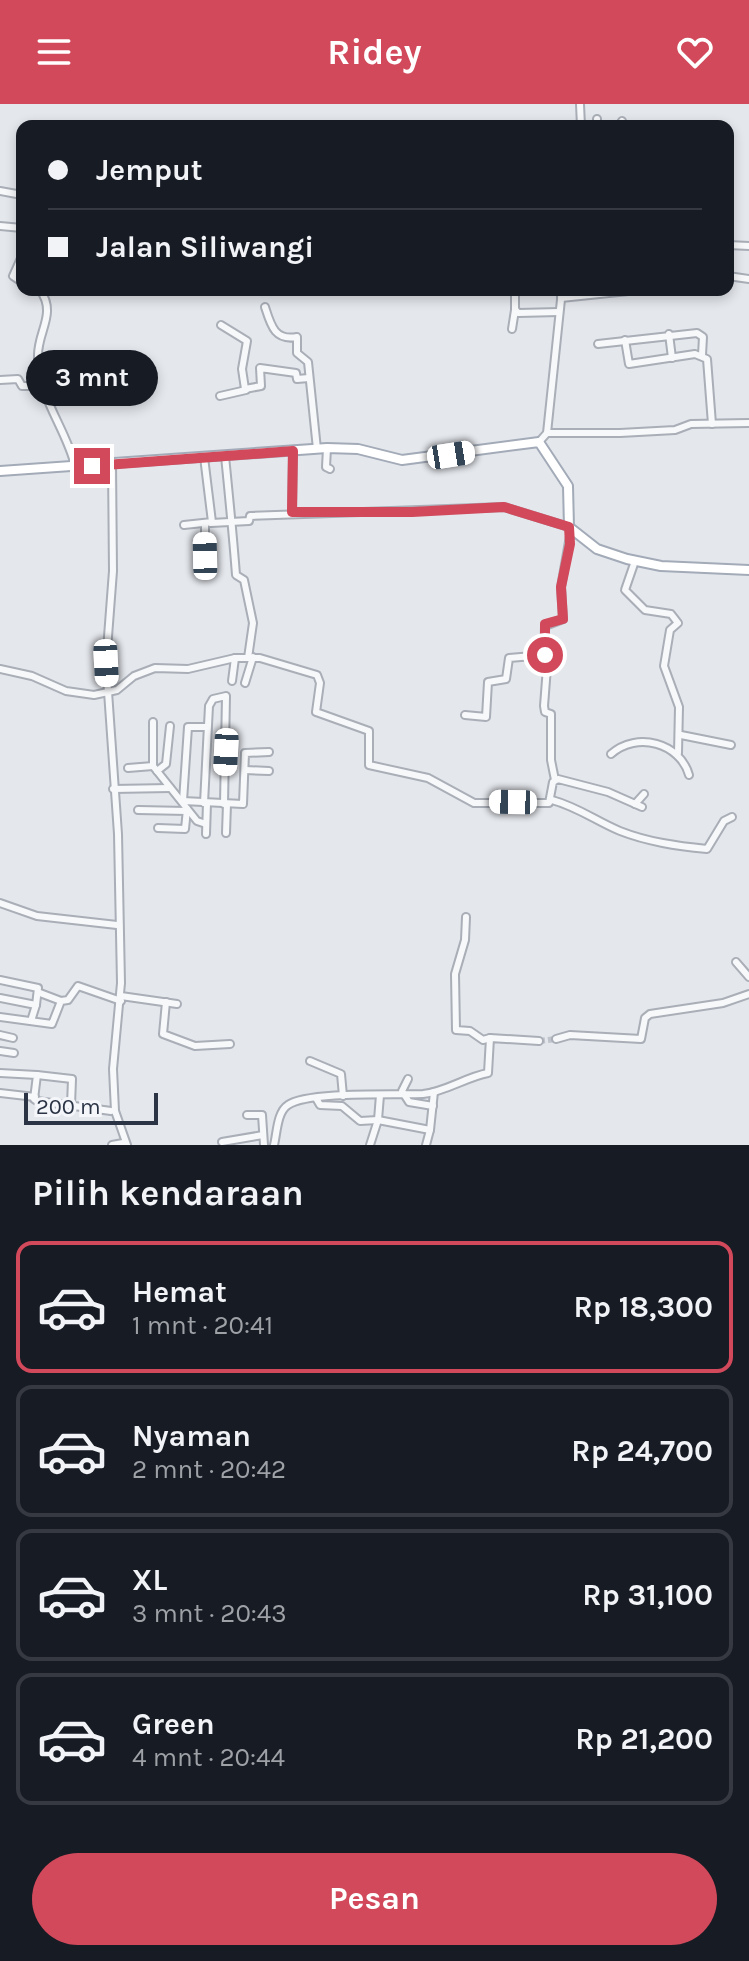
<!DOCTYPE html>
<html lang="id">
<head>
<meta charset="utf-8">
<style>
	body { margin:0; font-family:Karla,sans-serif; background:#242831; color:#f1f3f6; height:100vh; display:flex; flex-direction:column; font-size:30px; white-space:nowrap }
	* { box-sizing:border-box; margin:0 }
	p { font-size:26px; color:#9ea1a6 }
	.icon { flex:none; width:44px; height:44px; fill:none; stroke:currentColor; stroke-width:2; stroke-linecap:round; stroke-linejoin:round }
	.map { position:relative; height:1041px; overflow:hidden }
	.details { display:flex; flex-direction:column; background:#171b24; flex:1 }
	.details>* { flex:none }
	.banner { position:absolute; left:16px; top:16px; width:718px; height:176px; border-radius:16px; box-shadow:0 4px 12px #0003; display:grid; align-content:center; height:176px; padding:0 32px; background:#171b24 }
	.scale { position:absolute; left:24px; bottom:20px; width:134px; box-sizing:border-box; padding-left:8px; border:4px solid #2b3445; border-top:0; font-size:22px; line-height:28px; white-space:nowrap; color:#2b3445; -webkit-text-stroke:6px #f4f6f9; paint-order:stroke }
	.end { position:absolute; width:36px; height:36px; margin:-18px; border:10px solid #d1495b; background:#fff; box-shadow:0 0 0 4px #fff }
	.from { border-radius:50% }
	.bubble { position:absolute; height:56px; border-radius:28px; background:#171b24; box-shadow:0 4px 12px #0003; font-size:26px; font-weight:700; line-height:56px; text-align:center }
	.car { position:absolute; width:24px; height:48px; margin:-24px -12px; border-radius:10px; box-shadow:0 0 6px 2px #0007; background:linear-gradient(#fff 24%,#345 0 40%,#fff 0 76%,#345 0 86%,#fff 0) }
	.banner b { display:flex; align-items:center; gap:28px; height:76px; font-size:30px }
	.banner b+b { border-top:2px solid #363941 }
	.banner i { width:20px; height:20px; background:#f1f3f6 }
	ul { padding:0; list-style:none }
	li { display:flex; align-items:center; gap:24px; height:132px; margin:0 16px 12px; padding:0 16px; border:4px solid #363941; border-radius:16px }
	li div { flex:1 }
	li b { display:block; font-size:30px }
	li em { font-style:normal; font-weight:700 }
	li.current { border-color:#d1495b }
	li>.icon { width:72px; height:72px; stroke-width:1.5 }
	h2 { padding:0 32px; font-size:36px; line-height:96px }
	.action { display:flex; gap:16px; margin-top:auto; padding:16px 32px }
	.action a { flex:1; height:92px; border-radius:48px; background:#d1495b; color:#fff; font-size:32px; font-weight:700; line-height:92px; text-align:center }
	header { display:flex; justify-content:space-between; align-items:center; height:104px; padding:0 32px; background:#d1495b; color:#fff; font-size:36px; font-weight:700 }
	.map>svg:first-child { display:block }
	.lines { fill:none; stroke-linecap:round; stroke-linejoin:round }
	.minor-tunnel { stroke:#bfc3cb; stroke-width:6; stroke-dasharray:6 3; stroke-linecap:butt }
	.minor-casing { stroke:#a9aeb7; stroke-width:10 }
	.major-casing { stroke:#a3abb8; stroke-width:12 }
	.minor { stroke:#f7f8fa; stroke-width:6 }
	.major { stroke:#fff; stroke-width:8 }
	.route { stroke:#d1495b; stroke-width:10 }
</style>
</head>
<body>
<header><svg class="icon" aria-label="menu" viewBox="0 0 24 24"><path d="M4 6h16M4 12h16M4 18h16"/></svg>Ridey<svg class="icon" aria-label="heart" viewBox="0 0 24 24"><path d="M12 20l-8-8c-3-5 5-10 8-4 3-6 11-1 8 4z"/></svg></header>
<div class="map">
<svg width="749" height="1041" viewBox="0 0 749 1041">
	<rect width="100%" height="100%" fill="#e4e7ec"/>
	<g class="lines">
		<path class="minor-tunnel" d="M539,937L556,935"/>
		<g class="minor-casing">
			<g id="minor">
				<path d="M580,0L581,22"/>
				<path d="M597,22V15"/>
				<path d="M619,22L622,17"/>
				<path d="M0,87L22,91"/>
				<path d="M0,122L22,124"/>
				<path d="M728,141L749,142"/>
				<path d="M22,152L13,172L22,178"/>
				<path d="M728,157L729,172"/>
				<path d="M728,172L749,175"/>
				<path d="M40,186C57,209 38,227 38,251C36,290 67,326 75,362"/>
				<path d="M515,186V205L518,209L559,208"/>
				<path d="M561,194L638,186"/>
				<path d="M265,203C271,222 275,237 297,233V249L308,258L317,345"/>
				<path d="M221,221L247,237L242,265L245,285L261,282L260,264L296,269L297,275L309,274"/>
				<path d="M512,225L515,206"/>
				<path d="M669,230L672,254"/>
				<path d="M625,236L629,260L695,250L707,255L712,320"/>
				<path d="M598,240L697,229L703,233L702,251"/>
				<path d="M0,276L18,275L22,282H44"/>
				<path d="M220,292L246,286"/>
				<path d="M547,329H620L675,326L691,320L749,319"/>
				<path d="M539,338L547,329L562,186"/>
				<path d="M327,344L326,363L330,365"/>
				<path d="M225,352C229,392 233,431 236,471L244,476L253,519L248,554"/>
				<path d="M112,360L113,467L106,559L118,730L121,879L113,965L115,1007L127,1041"/>
				<path d="M292,408L293,347"/>
				<path d="M211,419L249,417L250,412L504,403L569,423"/>
				<path d="M205,420V452"/>
				<path d="M184,421L212,418L204,353"/>
				<path d="M635,457L625,486L645,506L671,510L678,519L670,526L664,562L679,603L678,649"/>
				<path d="M0,565L32,572L66,587L94,591L117,586L134,572L155,564L188,565L235,554H260L317,571L320,579L316,608L369,627V661L428,674L474,699H549L553,678L558,675L608,688L642,703"/>
				<path d="M232,577L235,554"/>
				<path d="M245,579L253,553"/>
				<path d="M465,611L486,613L488,578L506,575L509,554L545,551"/>
				<path d="M681,631L731,641"/>
				<path d="M611,650C637,627 680,639 689,671"/>
				<path d="M153,662L197,717L206,720"/>
				<path d="M153,662V618"/>
				<path d="M128,664L153,662"/>
				<path d="M245,666L269,667"/>
				<path d="M157,667L166,660L170,622"/>
				<path d="M555,676L551,656V610L545,608L544,602L547,563L544,558L545,522L563,515L561,483L571,426"/>
				<path d="M113,685L170,684"/>
				<path d="M552,696C578,703 596,717 620,727C648,738 677,742 707,745L724,717L732,713"/>
				<path d="M183,697L243,700L245,649L269,648"/>
				<path d="M183,697L188,623H207"/>
				<path d="M204,699L209,602L213,595L226,592L224,700"/>
				<path d="M635,700L644,690"/>
				<path d="M138,706L187,707"/>
				<path d="M158,724L185,725L187,705"/>
				<path d="M226,729L227,700"/>
				<path d="M206,730L207,699"/>
				<path d="M0,799L37,812L117,821"/>
				<path d="M466,813L465,836L455,870L456,926L470,927L483,936L490,934"/>
				<path d="M736,858L749,873"/>
				<path d="M0,876L38,884L36,901"/>
				<path d="M40,889L61,897"/>
				<path d="M121,892L177,900"/>
				<path d="M0,894L36,901L31,917"/>
				<path d="M166,898L163,930L195,942L230,940"/>
				<path d="M0,913L52,920L61,897L68,896L78,882L121,897"/>
				<path d="M0,931L13,934"/>
				<path d="M556,935L570,931L641,935L645,914L650,910L723,899L749,890"/>
				<path d="M0,947L14,949"/>
				<path d="M310,957L341,970L343,992"/>
				<path d="M0,969L37,971L34,995L37,997L111,1007"/>
				<path d="M37,971L72,975L71,1001"/>
				<path d="M408,975L402,987L409,998L433,1002"/>
				<path d="M0,989L35,993"/>
				<path d="M316,994L320,1001L342,1002L360,1017L378,1016L430,1026L434,988"/>
				<path d="M247,1011H262L264,1041"/>
				<path d="M222,1038L263,1031"/>
				<path d="M112,1041L123,1039"/>
				<path d="M274,1041C277,1029 277,1008 288,1001C307,987 396,991 423,990C445,988 466,973 488,969L490,934L539,937"/>
				<path d="M370,1041L378,1016L380,991"/>
				<path d="M426,1041L430,1026"/>
			</g>
		</g>
		<g class="major-casing">
			<path id="major" d="M0,367L327,344L358,345L402,356L539,338L568,382L569,423L597,445L627,455L661,462L749,466"/>
		</g>
		<use href="#minor" class="minor"/>
		<use href="#major" class="major"/>
	</g>
	<g class="lines">
		<path class="route" d="M92,362L293,347L292,408H412L504,403L569,423L570,440L561,483L563,515L545,520V551"/>
	</g>
</svg>
<div class="scale">200 m</div>
<i class="end from" style="left:545px;top:551px"></i>
<i class="end" style="left:92px;top:362px"></i>
<div class="bubble" style="left:26px;top:246px;width:132px">3 mnt</div>
<i class="car" style="left:451px;top:351px;rotate:81deg"></i>
<i class="car" style="left:205px;top:452px;rotate:359deg"></i>
<i class="car" style="left:106px;top:559px;rotate:177deg"></i>
<i class="car" style="left:226px;top:648px;rotate:183deg"></i>
<i class="car" style="left:513px;top:698px;rotate:271deg"></i>
<div class="banner">
<b><i class="from"></i>Jemput</b>
<b><i></i>Jalan Siliwangi</b>
</div>
</div>
<section class="details">
<h2>Pilih kendaraan</h2>
<ul>
<li class="current"><svg class="icon" aria-label="car" viewBox="0 0 24 24"><path d="M5 17H2v-5l4-1 3-4h7l3 4 3 1v5h-3M9 17h6M6 11h13"/><circle cx="7" cy="17" r="2"/><circle cx="17" cy="17" r="2"/></svg><div><b>Hemat</b><p>1 mnt · 20:41</p></div><em>Rp 18,300</em></li>
<li><svg class="icon" aria-label="car" viewBox="0 0 24 24"><path d="M5 17H2v-5l4-1 3-4h7l3 4 3 1v5h-3M9 17h6M6 11h13"/><circle cx="7" cy="17" r="2"/><circle cx="17" cy="17" r="2"/></svg><div><b>Nyaman</b><p>2 mnt · 20:42</p></div><em>Rp 24,700</em></li>
<li><svg class="icon" aria-label="car" viewBox="0 0 24 24"><path d="M5 17H2v-5l4-1 3-4h7l3 4 3 1v5h-3M9 17h6M6 11h13"/><circle cx="7" cy="17" r="2"/><circle cx="17" cy="17" r="2"/></svg><div><b>XL</b><p>3 mnt · 20:43</p></div><em>Rp 31,100</em></li>
<li><svg class="icon" aria-label="car" viewBox="0 0 24 24"><path d="M5 17H2v-5l4-1 3-4h7l3 4 3 1v5h-3M9 17h6M6 11h13"/><circle cx="7" cy="17" r="2"/><circle cx="17" cy="17" r="2"/></svg><div><b>Green</b><p>4 mnt · 20:44</p></div><em>Rp 21,200</em></li>
</ul>
<div class="action"><a>Pesan</a></div>
</section>
</body>
</html>
